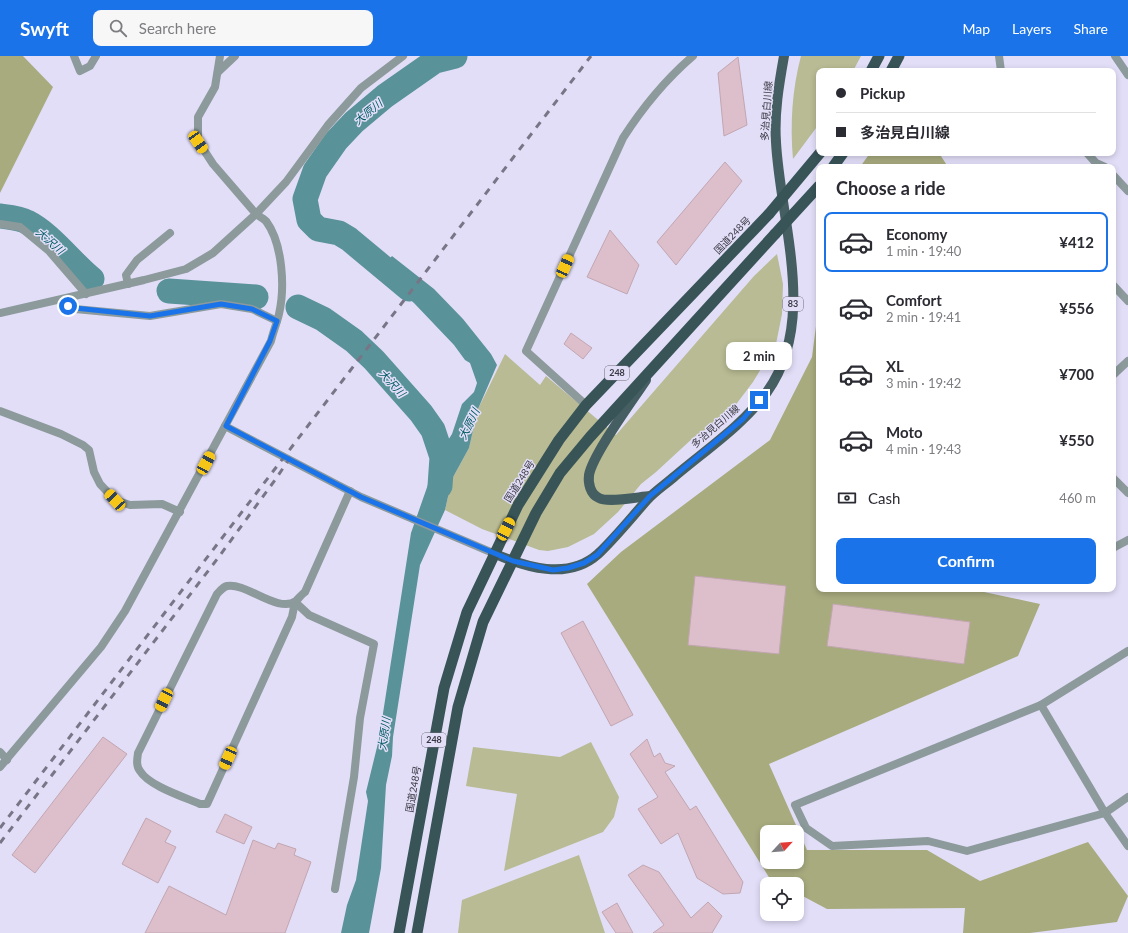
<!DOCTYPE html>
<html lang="en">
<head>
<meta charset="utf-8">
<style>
	body { margin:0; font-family:Lato,"Noto Sans JP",sans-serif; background:#f7f7f7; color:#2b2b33; height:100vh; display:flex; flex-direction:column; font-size:15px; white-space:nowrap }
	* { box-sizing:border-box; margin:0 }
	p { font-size:13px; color:#7c7c81 }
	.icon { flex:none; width:22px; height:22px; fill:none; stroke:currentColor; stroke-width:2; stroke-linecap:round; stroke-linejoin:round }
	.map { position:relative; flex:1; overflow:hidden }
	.details { position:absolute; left:816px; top:108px; width:300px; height:428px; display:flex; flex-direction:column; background:#fff; border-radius:8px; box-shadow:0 2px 6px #0003 }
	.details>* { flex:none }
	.top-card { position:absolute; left:816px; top:12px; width:300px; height:88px; border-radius:8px; box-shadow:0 2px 6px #0003; display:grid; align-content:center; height:88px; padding:0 20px; background:#fff }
	.needle { width:26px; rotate:64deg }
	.controls { position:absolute; left:760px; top:769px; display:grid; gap:8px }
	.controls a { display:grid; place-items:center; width:44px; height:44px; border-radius:8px; background:#fff; box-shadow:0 2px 6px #0003; font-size:20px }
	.end { position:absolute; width:18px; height:18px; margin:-9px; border:5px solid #1a73e8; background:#fff; box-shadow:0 0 0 2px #fff }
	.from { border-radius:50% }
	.bubble { position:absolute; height:28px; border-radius:8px; background:#fff; box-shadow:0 2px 6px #0003; font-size:13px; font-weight:700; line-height:28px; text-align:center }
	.car { position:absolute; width:12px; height:24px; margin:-12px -6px; border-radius:5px; box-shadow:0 0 3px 1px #0007; background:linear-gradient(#f5c518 24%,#345 0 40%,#f5c518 0 76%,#345 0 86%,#f5c518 0) }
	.top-card b { display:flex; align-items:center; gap:14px; height:38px; font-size:15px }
	.top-card b+b { border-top:1px solid #e1e1e2 }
	.top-card i { width:10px; height:10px; background:#2b2b33 }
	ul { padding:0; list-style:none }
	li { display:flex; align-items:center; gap:12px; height:60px; margin:0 8px 6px; padding:0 12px; border:2px solid transparent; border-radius:8px }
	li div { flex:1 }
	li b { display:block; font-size:15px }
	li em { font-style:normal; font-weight:700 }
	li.on { border-color:#1a73e8 }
	li>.icon { width:36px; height:36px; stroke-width:1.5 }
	h2 { padding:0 20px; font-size:18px; line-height:48px }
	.pay { display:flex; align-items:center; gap:10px; height:44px; padding:0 20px; font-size:15px }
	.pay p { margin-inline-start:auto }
	.cta { display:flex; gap:8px; margin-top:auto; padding:8px 20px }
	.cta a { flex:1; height:46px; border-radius:8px; background:#1a73e8; color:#fff; font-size:16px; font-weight:700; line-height:46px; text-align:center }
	header { display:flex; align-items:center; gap:24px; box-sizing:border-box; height:56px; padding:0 20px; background:#1a73e8; color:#fff }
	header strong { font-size:19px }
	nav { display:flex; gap:22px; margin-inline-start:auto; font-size:14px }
	.search { width:280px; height:36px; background:#f7f7f7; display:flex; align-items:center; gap:10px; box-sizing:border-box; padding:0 14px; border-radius:8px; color:#7c7c81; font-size:15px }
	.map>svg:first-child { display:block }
	.green { fill:#b8bb93 }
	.forest { fill:#a8ab7e; fill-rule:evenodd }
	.water { fill:#599299 }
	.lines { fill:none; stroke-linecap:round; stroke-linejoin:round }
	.river { stroke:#599299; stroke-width:25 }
	.building { fill:#dcbfcb; stroke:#c2a6b1 }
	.minor { stroke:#8c9a9b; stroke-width:8 }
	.tertiary { stroke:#8c9a9b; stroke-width:8 }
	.primary { stroke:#455e61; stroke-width:10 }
	.trunk { stroke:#385457; stroke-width:11 }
	.rail { stroke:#787686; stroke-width:3; stroke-dasharray:7 7; stroke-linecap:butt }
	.trunk-bridge { stroke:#385457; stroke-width:11 }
	.route { stroke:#1a73e8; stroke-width:5 }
	.labels { text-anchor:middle; stroke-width:3; stroke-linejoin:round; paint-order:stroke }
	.shield { fill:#e2def8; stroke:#6c6a79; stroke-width:1 }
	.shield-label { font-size:9px; font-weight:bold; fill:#3a3943 }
	.street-label { font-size:10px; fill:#3a3943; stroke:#e2def8 }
	.water-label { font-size:11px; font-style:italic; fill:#025b63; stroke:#e2def8 }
</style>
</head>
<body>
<header>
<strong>Swyft</strong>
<div class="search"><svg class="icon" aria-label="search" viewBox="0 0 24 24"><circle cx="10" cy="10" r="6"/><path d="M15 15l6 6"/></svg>Search here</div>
<nav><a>Map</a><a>Layers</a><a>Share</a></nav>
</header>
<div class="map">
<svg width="1128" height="877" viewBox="0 0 1128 877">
	<rect width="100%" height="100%" fill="#e2def8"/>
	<g class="green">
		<path d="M801,0H861L853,15H819V68L793,103C790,68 792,34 801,0Z"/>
		<path d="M777,198L783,228L782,258L776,288L753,326L728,359L694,381L656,416L641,428L618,456L594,478L568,491L548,495L539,494L482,473L445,454L452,423L469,392L478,353L505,298L540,329L546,320L616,379L754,220Z"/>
		<path d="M591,686L619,741L614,761L603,776L504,815L517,738L466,730L473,691L560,701Z"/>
		<path d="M579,799L605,877H458L462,844Z"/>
	</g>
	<g class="forest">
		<path d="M0,0H23L53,31L0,137Z"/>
		<path d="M870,97H939L948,111H860Z"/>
		<path d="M819,247V533H970L1040,548L1018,600L769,708L807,794H927L980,825L1088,786L1128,840L1117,866L1030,877H963L965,852L827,853L797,837V828H779L770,823L587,528L621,496L770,384L812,301ZM767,776H797V806H767Z"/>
	</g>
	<path class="water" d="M392,200L434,233L463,263L491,298L497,309L478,353L469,392L452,423L445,454L420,509L393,681L392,700L386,729L381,812L369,877H341L347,849L356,824L368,745L366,736L379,683L411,477L438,400L452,378L462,348L474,336L477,327L470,307L465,304L454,289L414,247L378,216Z"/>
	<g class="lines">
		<g class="river">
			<path d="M0,160C8,161 20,162 27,166C51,178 71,206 92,223"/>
			<path d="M409,233L349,183L339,177L318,173L309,164L305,143L315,115L336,85L354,66L385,40L435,5L455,0"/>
			<path d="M169,235L256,241"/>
			<path d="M298,251L323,263L354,285L374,304L421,357L433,374L442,401L440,430"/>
		</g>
	</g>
	<g class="building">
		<path d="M738,1L747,69L724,80L718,17Z"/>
		<path d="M725,106L742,125L676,209L657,186Z"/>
		<path d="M610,174L639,209L627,238L587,221Z"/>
		<path d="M571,277L592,292L583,303L564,288Z"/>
		<path d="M695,520L786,530L779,598L688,589Z"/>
		<path d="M833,548L970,566L964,608L827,590Z"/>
		<path d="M583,565L633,659L611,670L561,577Z"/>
		<path d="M103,681L127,698L35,817L12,799Z"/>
		<path d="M647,683L654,701L660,697L665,707L675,710L665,716L690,754L696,750L743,826L740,837L723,838L697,822L678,777L661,788L638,753L658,741L630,698Z"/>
		<path d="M225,758L252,771L244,788L216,776Z"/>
		<path d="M146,762L171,775L165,786L176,791L158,827L122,808Z"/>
		<path d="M253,784L275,793L278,787L296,793L294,799L311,806L285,877H145L169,830L226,859Z"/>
		<path d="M643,809L659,816L691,862L708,846L722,860L712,877H653L664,869L628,819Z"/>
		<path d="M617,847L633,877H616L602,856Z"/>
	</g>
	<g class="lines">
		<g class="minor">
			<path d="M74,0L80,15L90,10L96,0"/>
			<path d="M999,0L1001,15"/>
			<path d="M1115,0L1128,19"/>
			<path d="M218,16L235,0"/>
			<path d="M1087,97L1096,107L1105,111"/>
			<path d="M1113,119L1128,135"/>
			<path d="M0,168L20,171L49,195L86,238"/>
			<path d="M128,228L126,219L137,204L170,177"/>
			<path d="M1113,229L1128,245"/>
			<path d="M67,242L68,250L75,253L150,260L221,248L252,253L277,265"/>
			<path d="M0,257L144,224L186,213L213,197L256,158L213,108L198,85V61L215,31L220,0"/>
			<path d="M1113,319L1128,305"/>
			<path d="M586,349L526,295L623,82C643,51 665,24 693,0"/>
			<path d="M0,355L61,378L83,389L89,394L94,416L100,428L115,444L130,449L162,448L180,456"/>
			<path d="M1113,422L1128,437"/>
			<path d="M1113,492L1128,484"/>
			<path d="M295,546L292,561L207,748H200C184,741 149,730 140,715C136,710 137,704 138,697L217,538C220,535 223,531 227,530C246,526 278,558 296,545C299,542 302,538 305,536L350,435"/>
			<path d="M295,546L309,559L374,588L360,662L354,721L335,833"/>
			<path d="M1128,595L1041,649L795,749L806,772L832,790L928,785L967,795L1105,757L1128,741"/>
			<path d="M1041,649L1105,757L1128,790"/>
			<path d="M0,696L7,704"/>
		</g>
		<g class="tertiary">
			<path d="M225,370L361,441L493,497"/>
			<path d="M0,711L101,591L125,555L271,285C273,276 277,267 279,258C285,232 283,188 266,165C264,163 259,160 256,158L286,126L328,69L361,32L403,0"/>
		</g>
		<g class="primary">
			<path d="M646,324C633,344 593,398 589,419C588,427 590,438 599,442C608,447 638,441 650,440"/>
			<path d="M493,497C525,511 568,525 598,498C615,482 631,462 647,444C655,435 666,428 675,420C707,393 743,369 767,336C818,265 780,165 776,86C774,57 779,28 784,0"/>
		</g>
		<g class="trunk">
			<path d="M871,15L879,0"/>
			<path d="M891,15L899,0"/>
			<path d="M833,111L843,97"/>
			<path d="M399,877L444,632L467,556L518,449L559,384L586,349L769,158"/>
			<path d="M417,877L458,651L483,566L536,457L560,417L590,381L775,178"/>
		</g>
		<g class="rail">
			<path d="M0,772L591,0"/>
			<path d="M0,787L218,502L275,424L294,396"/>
		</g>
		<g class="trunk-bridge">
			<path d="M769,158L820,97"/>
			<path d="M775,178L819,130"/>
		</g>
	</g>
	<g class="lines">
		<path class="route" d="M68,250L75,252L150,260L221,248L252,253L277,265L270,285L226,370L361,441L513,505L553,514L568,512L584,507L597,499L650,440L743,363L759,344"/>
	</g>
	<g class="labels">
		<g class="shield">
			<rect x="783" y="241" width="20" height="14" rx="3"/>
			<rect x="605" y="310" width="24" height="14" rx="3"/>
			<rect x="422" y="677" width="24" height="14" rx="3"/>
		</g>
		<g class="shield-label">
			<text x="793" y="251">83</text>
			<text x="617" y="320">248</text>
			<text x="434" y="687">248</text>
		</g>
		<g class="street-label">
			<text transform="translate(766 55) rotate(-86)" y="4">多治見白川線</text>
			<text transform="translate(732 179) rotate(-46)" y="4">国道248号</text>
			<text transform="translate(715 370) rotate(-41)" y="4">多治見白川線</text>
			<text transform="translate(519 425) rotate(-58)" y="4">国道248号</text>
			<text transform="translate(413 733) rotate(-80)" y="4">国道248号</text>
		</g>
		<g class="water-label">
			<text transform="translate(368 56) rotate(-39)" y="4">大原川</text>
			<text transform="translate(50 185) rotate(41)" y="4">大沢川</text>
			<text transform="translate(392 327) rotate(47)" y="4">大沢川</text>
			<text transform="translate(469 368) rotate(-64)" y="4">大原川</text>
			<text transform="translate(384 678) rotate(-82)" y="4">大原川</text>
		</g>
	</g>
</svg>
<div class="controls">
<a><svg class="needle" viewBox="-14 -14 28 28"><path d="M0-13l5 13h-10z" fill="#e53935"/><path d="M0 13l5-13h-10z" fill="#7c7c81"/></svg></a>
<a><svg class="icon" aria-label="locate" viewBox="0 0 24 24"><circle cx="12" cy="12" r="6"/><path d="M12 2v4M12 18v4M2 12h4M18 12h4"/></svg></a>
</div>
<i class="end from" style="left:68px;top:250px"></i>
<i class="end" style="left:759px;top:344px"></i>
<div class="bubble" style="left:726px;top:286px;width:66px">2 min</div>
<i class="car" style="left:198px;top:86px;rotate:146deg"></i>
<i class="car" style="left:565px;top:210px;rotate:24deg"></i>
<i class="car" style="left:206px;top:407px;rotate:28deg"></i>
<i class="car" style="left:115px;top:444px;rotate:317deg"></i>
<i class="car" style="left:506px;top:473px;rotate:27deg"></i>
<i class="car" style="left:164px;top:644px;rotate:206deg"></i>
<i class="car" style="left:228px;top:702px;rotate:204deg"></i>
<div class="top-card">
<b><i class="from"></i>Pickup</b>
<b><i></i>多治見白川線</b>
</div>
<section class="details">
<h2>Choose a ride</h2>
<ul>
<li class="on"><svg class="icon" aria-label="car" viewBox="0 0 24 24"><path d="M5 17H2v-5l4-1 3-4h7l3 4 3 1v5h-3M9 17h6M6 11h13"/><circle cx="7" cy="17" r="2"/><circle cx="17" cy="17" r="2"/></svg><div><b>Economy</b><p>1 min · 19:40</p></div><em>¥412</em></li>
<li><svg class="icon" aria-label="car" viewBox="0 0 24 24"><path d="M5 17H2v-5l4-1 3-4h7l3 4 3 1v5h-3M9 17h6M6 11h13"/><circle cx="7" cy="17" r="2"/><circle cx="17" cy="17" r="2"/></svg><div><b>Comfort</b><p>2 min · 19:41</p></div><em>¥556</em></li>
<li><svg class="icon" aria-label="car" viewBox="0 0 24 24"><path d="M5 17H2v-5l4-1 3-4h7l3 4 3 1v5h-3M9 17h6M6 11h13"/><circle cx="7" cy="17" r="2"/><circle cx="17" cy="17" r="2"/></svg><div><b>XL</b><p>3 min · 19:42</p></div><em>¥700</em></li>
<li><svg class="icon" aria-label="car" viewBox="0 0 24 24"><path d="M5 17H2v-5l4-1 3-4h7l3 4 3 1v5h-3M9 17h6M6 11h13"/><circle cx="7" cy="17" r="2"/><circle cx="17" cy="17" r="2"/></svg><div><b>Moto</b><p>4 min · 19:43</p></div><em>¥550</em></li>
</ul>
<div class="pay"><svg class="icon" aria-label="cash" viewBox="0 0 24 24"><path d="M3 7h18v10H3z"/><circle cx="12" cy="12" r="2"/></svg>Cash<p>460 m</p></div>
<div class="cta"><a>Confirm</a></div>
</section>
</div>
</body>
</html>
